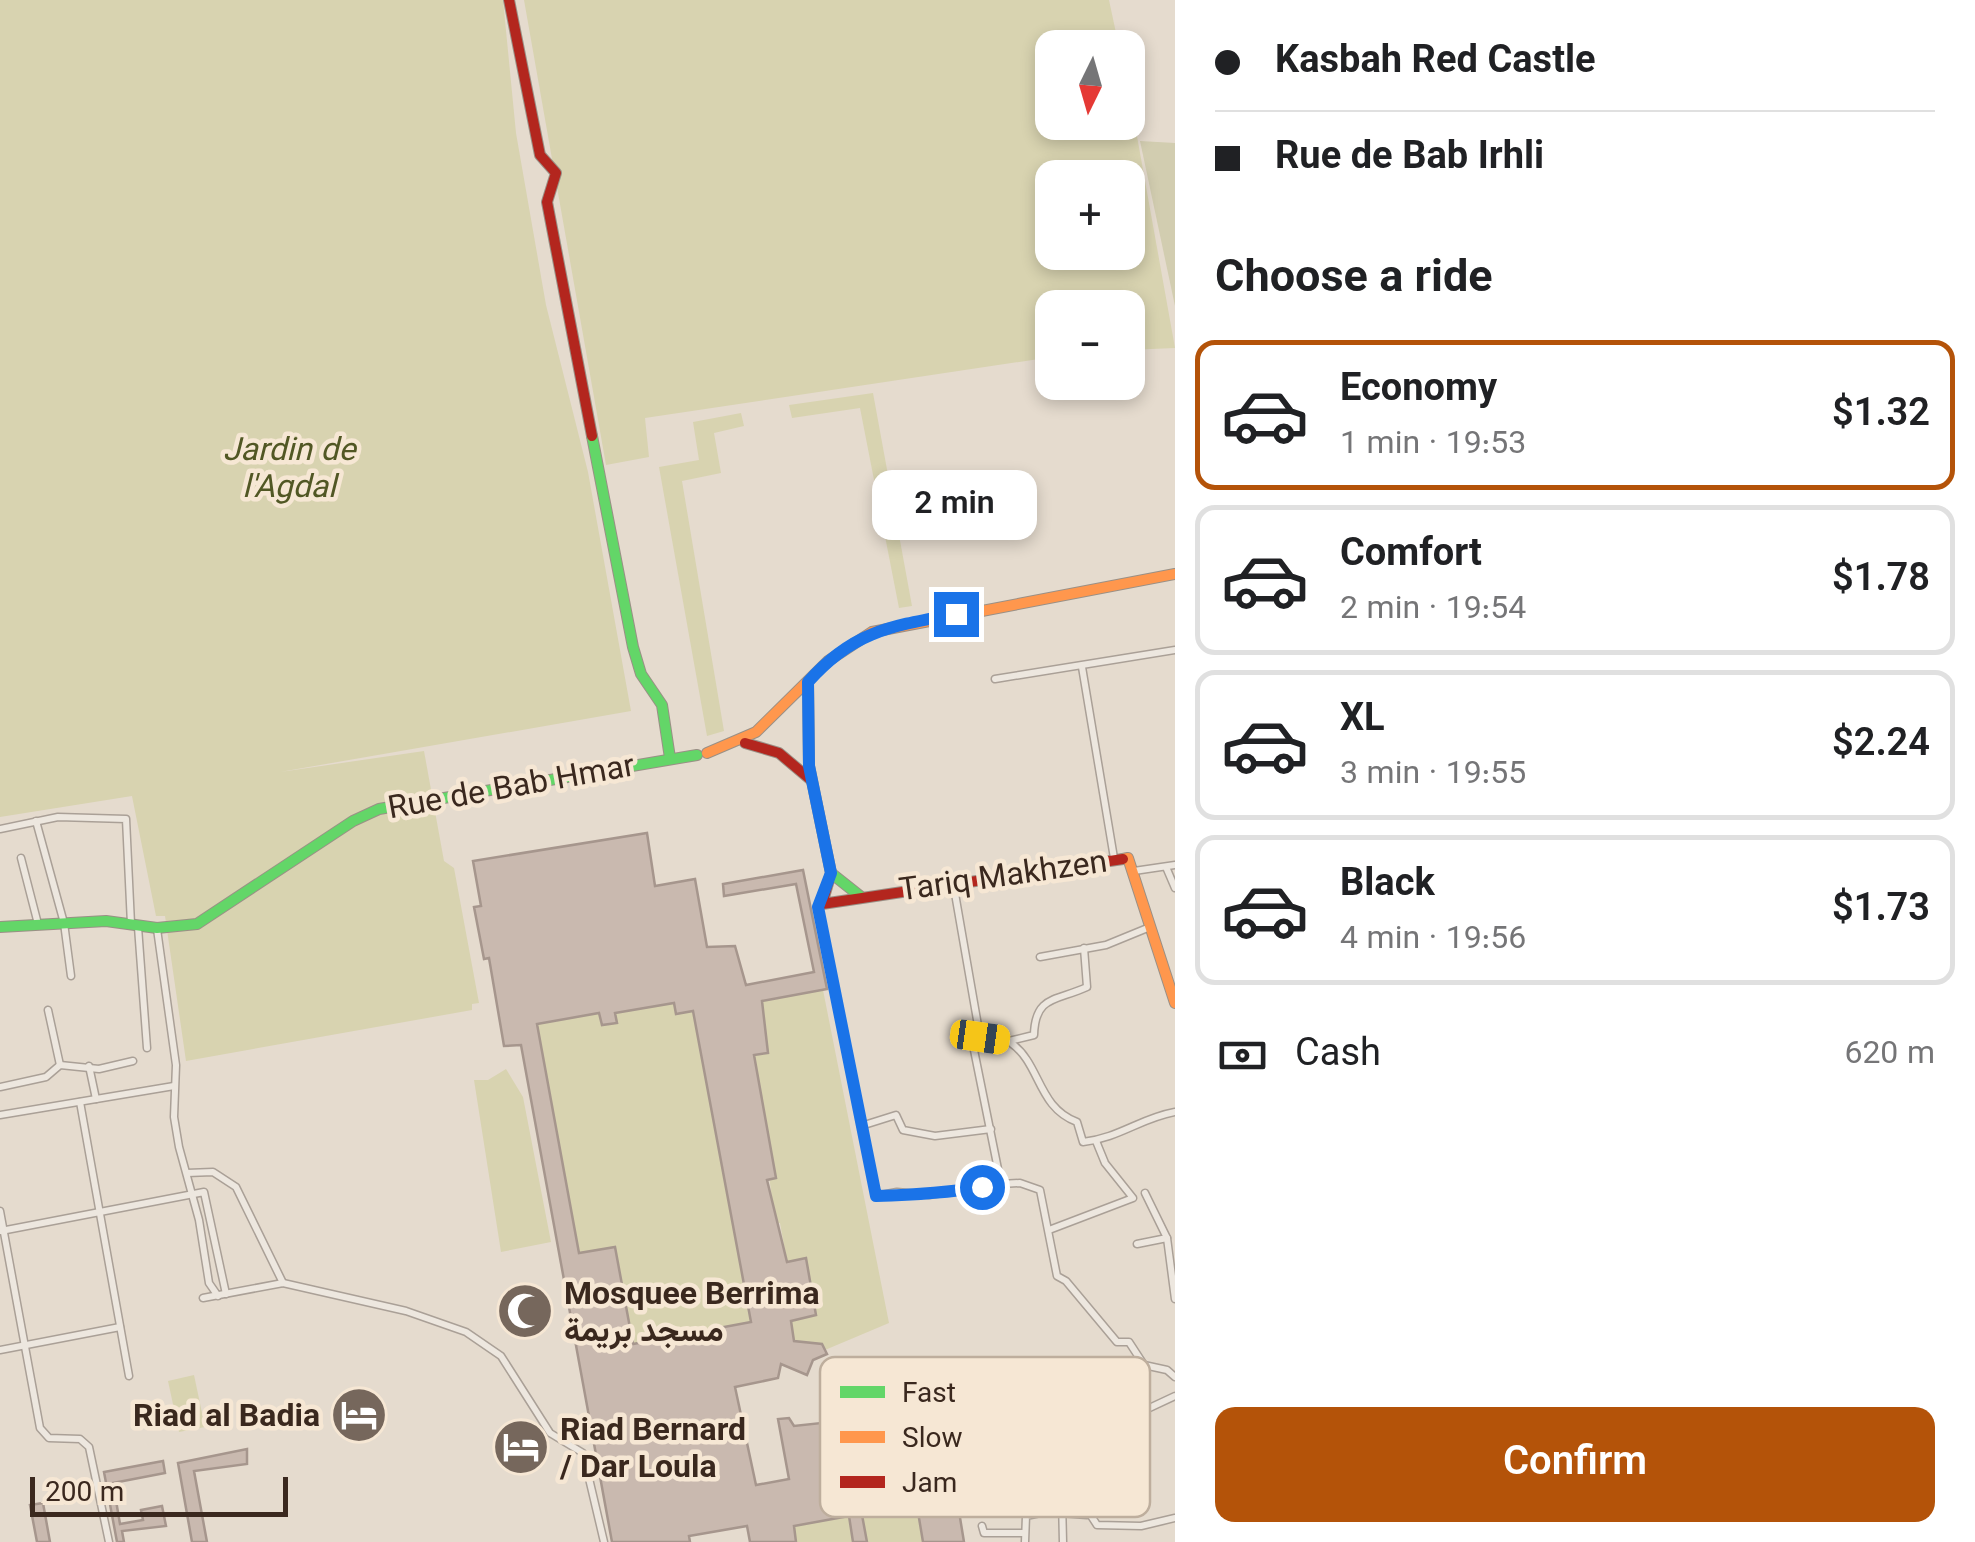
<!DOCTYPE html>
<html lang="en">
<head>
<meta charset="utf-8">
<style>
	body { margin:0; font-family:Georgia,Vazirmatn,serif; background:#f2f2f2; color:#202124; height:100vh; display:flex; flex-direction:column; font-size:38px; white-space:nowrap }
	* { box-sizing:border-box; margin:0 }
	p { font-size:32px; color:#757577 }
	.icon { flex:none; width:55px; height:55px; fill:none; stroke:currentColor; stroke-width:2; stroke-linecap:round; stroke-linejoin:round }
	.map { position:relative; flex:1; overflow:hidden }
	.details { display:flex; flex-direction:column; background:#fff; width:800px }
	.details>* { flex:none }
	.hud { display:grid; align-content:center; height:220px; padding:0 40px; background:#fff }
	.needle { width:65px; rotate:185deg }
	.tools { position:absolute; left:1035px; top:30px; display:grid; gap:20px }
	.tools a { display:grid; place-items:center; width:110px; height:110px; border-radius:20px; background:#fff; box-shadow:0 5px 15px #0003; font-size:50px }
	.scale { position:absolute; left:30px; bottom:25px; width:258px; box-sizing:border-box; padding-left:10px; border:5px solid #3a281e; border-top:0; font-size:28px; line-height:35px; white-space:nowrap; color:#3a281e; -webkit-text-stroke:8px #f6e7d4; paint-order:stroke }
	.end { position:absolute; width:45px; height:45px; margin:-22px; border:12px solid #1a73e8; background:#fff; box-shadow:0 0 0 5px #fff }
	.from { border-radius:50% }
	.bubble { position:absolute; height:70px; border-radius:20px; background:#fff; box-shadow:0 5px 15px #0003; font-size:32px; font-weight:600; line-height:70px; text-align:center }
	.car { position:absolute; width:30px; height:60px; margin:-30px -15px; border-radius:12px; box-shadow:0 0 8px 2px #0007; background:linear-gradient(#f5c518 24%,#345 0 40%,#f5c518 0 76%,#345 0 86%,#f5c518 0) }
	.hud b { display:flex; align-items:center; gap:35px; height:95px; font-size:38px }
	.hud b+b { border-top:2px solid #e0e0e0 }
	.hud i { width:25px; height:25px; background:#202124 }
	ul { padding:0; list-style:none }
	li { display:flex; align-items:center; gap:30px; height:150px; margin:0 20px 15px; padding:0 20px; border:5px solid #e0e0e0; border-radius:20px }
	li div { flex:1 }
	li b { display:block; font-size:38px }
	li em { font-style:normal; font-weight:600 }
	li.selected { border-color:#b45309 }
	li>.icon { width:90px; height:90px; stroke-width:1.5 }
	h2 { padding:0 40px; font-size:45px; line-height:120px }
	.pay { display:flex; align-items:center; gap:25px; height:110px; padding:0 40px; font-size:38px }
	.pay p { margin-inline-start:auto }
	.cta { display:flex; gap:20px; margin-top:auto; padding:20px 40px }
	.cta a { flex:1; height:115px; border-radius:20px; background:#b45309; color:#fff; font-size:40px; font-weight:600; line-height:115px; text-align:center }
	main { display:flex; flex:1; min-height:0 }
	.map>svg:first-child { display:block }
	.green { fill:#d8d3b0; fill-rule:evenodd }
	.cemetery { fill:#d2cdb0 }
	.building { fill:#c9b9af; stroke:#a6968d; stroke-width:2.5; fill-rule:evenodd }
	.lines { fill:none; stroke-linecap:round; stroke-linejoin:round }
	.street-casing { stroke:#aaa097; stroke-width:9 }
	.fast-casing { stroke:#9a9086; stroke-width:12 }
	.slow-casing { stroke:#9a9086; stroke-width:12 }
	.jam-casing { stroke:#9a9086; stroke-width:12 }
	.street { stroke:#ede7df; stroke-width:6 }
	.fast { stroke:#63d668; stroke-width:10 }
	.slow { stroke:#ff974d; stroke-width:10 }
	.jam { stroke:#b3261e; stroke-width:10 }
	.route { stroke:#1a73e8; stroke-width:12 }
	.labels { text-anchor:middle; stroke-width:9; stroke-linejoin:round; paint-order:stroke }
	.park-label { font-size:32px; font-style:italic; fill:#515724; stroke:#f6e7d4 }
	.street-label { font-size:32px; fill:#3a281e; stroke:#f6e7d4 }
	.poi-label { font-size:32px; font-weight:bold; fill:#3a281e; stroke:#f6e7d4; text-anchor:start }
	.key { fill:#f6e7d4; stroke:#beae9d; stroke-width:2.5 }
	.key-label { font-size:28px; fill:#3a281e }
</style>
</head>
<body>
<main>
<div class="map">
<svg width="1175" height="1542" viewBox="0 0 1175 1542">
	<rect width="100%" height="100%" fill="#e5dbce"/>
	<g class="green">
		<path d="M0,0H503L516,133L546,305L588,472L631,711L280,772L424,751L444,861L454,868L479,1003L472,1004V1010L186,1061L165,916H156L132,796L0,817Z"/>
		<path d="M524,0H1109L1119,47L1052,48V122H1128V86L1175,348L1128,350V308H1052V357L645,418L649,457L606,465ZM1052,178H1128V252H1052Z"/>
		<path d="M873,393L912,606L899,608L860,408L792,418L789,405Z"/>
		<path d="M741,413L744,426L714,433L721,473L682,481L724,731L707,736L659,467L699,460L693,422Z"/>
		<path d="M823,990L889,1323L825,1350L821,1344L794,1341L791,1321L806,1258L787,1262L780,1223H775L754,1055L768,1052L762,1001Z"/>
		<path d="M674,1003L676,1014L693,1011L751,1322L633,1344L615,1247L579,1253L537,1024L599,1013L602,1025L617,1022L615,1013Z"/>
		<path d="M506,1069L523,1097L551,1242L501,1252L474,1080H488Z"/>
		<path d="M194,1375L205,1427L179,1432L168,1381Z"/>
		<path d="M917,1506L923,1542H867L862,1515Z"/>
		<path d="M849,1517L853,1542H796L794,1526Z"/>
	</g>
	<path class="cemetery" d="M1140,141L1175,143V306Z"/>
	<g class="building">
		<path d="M647,833L655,886L695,879L707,947L735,946L746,985L814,972L796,884L724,896L723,884L803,870L827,989L762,1001L768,1053L754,1055L776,1178L767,1180L787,1262L806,1258L816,1315L791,1321L794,1341L822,1344L827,1354L813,1360L807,1375L781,1364L778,1378L735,1387L756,1485L789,1479L778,1419L789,1418L794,1426L821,1423L837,1501L954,1481L964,1542H923L917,1506L862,1515L867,1542H853L849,1516L794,1526L796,1542H750L747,1526L689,1536L690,1542H612L521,1045L504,1046L489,958L484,959L474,907L481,906L473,861ZM674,1003L676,1014L693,1011L751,1322L633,1344L615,1247L579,1253L537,1024L599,1013L602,1025L617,1023L615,1013Z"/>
		<path d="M247,1449V1464L194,1471L207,1542H192L178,1463Z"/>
		<path d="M163,1461L165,1473L113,1483L120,1524L143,1520L141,1510L162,1506L166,1526L122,1531L124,1542H117L104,1472Z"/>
		<path d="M43,1503L50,1542H37L30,1505Z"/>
	</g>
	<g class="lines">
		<g class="street-casing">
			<g id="street">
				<path d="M1082,667L1114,858"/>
				<path d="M995,679L1175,650"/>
				<path d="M36,821L64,923L71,976"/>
				<path d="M0,829L58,817L126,819L131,924"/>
				<path d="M21,858L38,924"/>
				<path d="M1166,867L1175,888"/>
				<path d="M1134,871L1175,865"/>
				<path d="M953,882L980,1037"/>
				<path d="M822,904L818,907L876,1196L897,1192L929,1195L1001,1184"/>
				<path d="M138,927L147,1048"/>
				<path d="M157,929L176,1065L174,1117L179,1147L199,1220L209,1283L218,1296"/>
				<path d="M1040,957L1106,945L1150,927"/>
				<path d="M48,1010L60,1065"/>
				<path d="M980,1037L974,1050L1001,1184L1020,1183L1040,1190L1057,1276L1066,1281L1117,1342H1129L1144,1365L1167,1370L1175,1377"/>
				<path d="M980,1037C989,1038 1004,1038 1011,1043C1041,1064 1037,1107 1077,1122L1083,1142C1119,1138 1141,1118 1175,1112"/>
				<path d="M1009,1041L1034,1035C1035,995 1057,1001 1087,987L1084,948"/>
				<path d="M89,1066L96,1099"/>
				<path d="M0,1087L46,1077L60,1065L99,1069L133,1061"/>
				<path d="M80,1102L129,1376"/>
				<path d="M0,1115L174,1086"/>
				<path d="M861,1126L896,1115L903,1130L935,1136L991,1129"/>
				<path d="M187,1173L213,1172L236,1187L283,1283"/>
				<path d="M0,1211L40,1428L49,1438L80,1439L89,1447L109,1542"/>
				<path d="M1049,1230L1133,1198L1105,1163L1096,1141"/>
				<path d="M1,1231L204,1192L226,1294"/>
				<path d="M1167,1238L1175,1299"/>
				<path d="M1137,1244L1167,1238L1145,1193"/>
				<path d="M203,1298L283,1283L406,1311L466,1332L501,1356L550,1433L583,1453L604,1542"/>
				<path d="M0,1350L120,1327"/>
				<path d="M990,1399L1002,1397L1007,1412L1023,1411L1044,1459L1084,1442"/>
				<path d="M997,1422L1011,1461"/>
				<path d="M1078,1422L1089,1456L1101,1461"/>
				<path d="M1120,1456C1130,1485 1104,1489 1086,1508L1097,1525L1141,1526L1175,1518"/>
				<path d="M982,1468L1039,1454"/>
				<path d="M1060,1513L1087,1515"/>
				<path d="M982,1526L984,1533H1024"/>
				<path d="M1025,1542L1026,1516L1059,1509"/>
				<path d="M1063,1542L1062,1500L1097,1481L1101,1461L1120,1456L1124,1444L1146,1437L1143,1411L1175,1396"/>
			</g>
		</g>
		<g class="fast-casing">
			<g id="fast">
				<path d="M592,436L633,647L641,674L662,705L670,758"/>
				<path d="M831,873L860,896"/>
				<path d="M0,927L106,921L157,928L197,924L353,821L379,809L697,755"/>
			</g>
		</g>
		<g class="slow-casing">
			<g id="slow">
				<path d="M707,753L756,732L828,661L872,632L1175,574"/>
				<path d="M1123,859L1128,858L1175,1003"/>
			</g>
		</g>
		<g class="jam-casing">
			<g id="jam">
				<path d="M509,0L540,155L556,173L547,202L592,436"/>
				<path d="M808,683L809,766L831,873L822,904L1123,859"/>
				<path d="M745,743L779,753L811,780"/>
			</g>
		</g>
		<use href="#street" class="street"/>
		<use href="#fast" class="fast"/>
		<use href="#slow" class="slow"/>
		<use href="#jam" class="jam"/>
	</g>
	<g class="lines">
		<path class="route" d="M956,614C891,626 853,631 808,682L809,766L831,873L818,907L876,1196C910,1195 946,1193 982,1187"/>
	</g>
	<defs>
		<g id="mosque-disc" transform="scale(2.875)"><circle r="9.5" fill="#76675c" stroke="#f6e7d4"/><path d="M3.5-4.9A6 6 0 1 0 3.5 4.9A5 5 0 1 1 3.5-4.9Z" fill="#fff"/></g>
		<g id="hotel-disc" transform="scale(2.875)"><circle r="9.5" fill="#76675c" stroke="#f6e7d4"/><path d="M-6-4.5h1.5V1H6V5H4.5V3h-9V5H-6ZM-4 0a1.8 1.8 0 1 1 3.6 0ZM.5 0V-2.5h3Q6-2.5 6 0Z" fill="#fff"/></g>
	</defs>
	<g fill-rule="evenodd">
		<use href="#mosque-disc" x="525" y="1311"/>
		<use href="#hotel-disc" x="359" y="1415"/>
		<use href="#hotel-disc" x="521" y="1447"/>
	</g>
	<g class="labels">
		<g class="park-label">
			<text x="289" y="460">Jardin de<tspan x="289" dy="37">l'Agdal</tspan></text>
		</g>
		<g class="street-label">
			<text transform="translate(511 786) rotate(-10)" y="11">Rue de Bab Hmar</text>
			<text transform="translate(1003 875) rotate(-8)" y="11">Tariq Makhzen</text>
		</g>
		<g class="poi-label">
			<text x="564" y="1304">Mosquee Berrima<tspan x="564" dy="37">مسجد بريمة</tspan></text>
			<text x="320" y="1426" text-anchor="end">Riad al Badia</text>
			<text x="560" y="1440">Riad Bernard<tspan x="560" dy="37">/ Dar Loula</tspan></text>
		</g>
	</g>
	<rect x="820" y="1357" width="330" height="160" rx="15" class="key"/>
	<rect x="840" y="1386" width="45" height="12" fill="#63d668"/>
	<rect x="840" y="1431" width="45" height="12" fill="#ff974d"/>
	<rect x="840" y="1476" width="45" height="12" fill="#b3261e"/>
	<g class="key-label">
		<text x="902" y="1402">Fast</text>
		<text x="902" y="1447">Slow</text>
		<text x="902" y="1492">Jam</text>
	</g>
</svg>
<div class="tools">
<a><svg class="needle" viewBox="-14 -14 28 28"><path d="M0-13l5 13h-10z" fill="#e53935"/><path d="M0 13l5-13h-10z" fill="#757577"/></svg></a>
<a>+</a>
<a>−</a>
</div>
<div class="scale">200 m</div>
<i class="end from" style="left:982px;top:1187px"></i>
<i class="end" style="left:956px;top:614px"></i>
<div class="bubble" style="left:872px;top:470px;width:165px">2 min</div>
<i class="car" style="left:980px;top:1037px;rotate:98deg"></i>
</div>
<section class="details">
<div class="hud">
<b><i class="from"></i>Kasbah Red Castle</b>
<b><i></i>Rue de Bab Irhli</b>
</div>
<h2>Choose a ride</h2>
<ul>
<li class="selected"><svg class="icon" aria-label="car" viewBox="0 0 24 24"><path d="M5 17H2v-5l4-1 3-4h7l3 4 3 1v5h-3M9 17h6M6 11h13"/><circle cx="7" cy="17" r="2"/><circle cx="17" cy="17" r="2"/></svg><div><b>Economy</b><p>1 min · 19:53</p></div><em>$1.32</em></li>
<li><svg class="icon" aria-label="car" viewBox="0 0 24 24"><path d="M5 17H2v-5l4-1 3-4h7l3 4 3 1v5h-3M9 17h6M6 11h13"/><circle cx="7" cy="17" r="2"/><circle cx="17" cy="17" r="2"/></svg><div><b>Comfort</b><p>2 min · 19:54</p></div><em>$1.78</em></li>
<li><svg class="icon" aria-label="car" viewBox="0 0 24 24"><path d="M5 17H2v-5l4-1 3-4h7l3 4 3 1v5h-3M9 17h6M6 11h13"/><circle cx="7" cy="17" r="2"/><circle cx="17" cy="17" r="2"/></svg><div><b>XL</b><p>3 min · 19:55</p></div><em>$2.24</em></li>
<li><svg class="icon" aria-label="car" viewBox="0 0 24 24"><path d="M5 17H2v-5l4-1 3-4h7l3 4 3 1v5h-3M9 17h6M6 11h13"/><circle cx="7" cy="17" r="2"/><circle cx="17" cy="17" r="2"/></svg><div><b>Black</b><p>4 min · 19:56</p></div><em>$1.73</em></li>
</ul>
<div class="pay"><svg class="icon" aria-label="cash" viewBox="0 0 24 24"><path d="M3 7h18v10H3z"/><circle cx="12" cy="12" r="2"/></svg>Cash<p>620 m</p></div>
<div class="cta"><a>Confirm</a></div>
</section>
</main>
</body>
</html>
